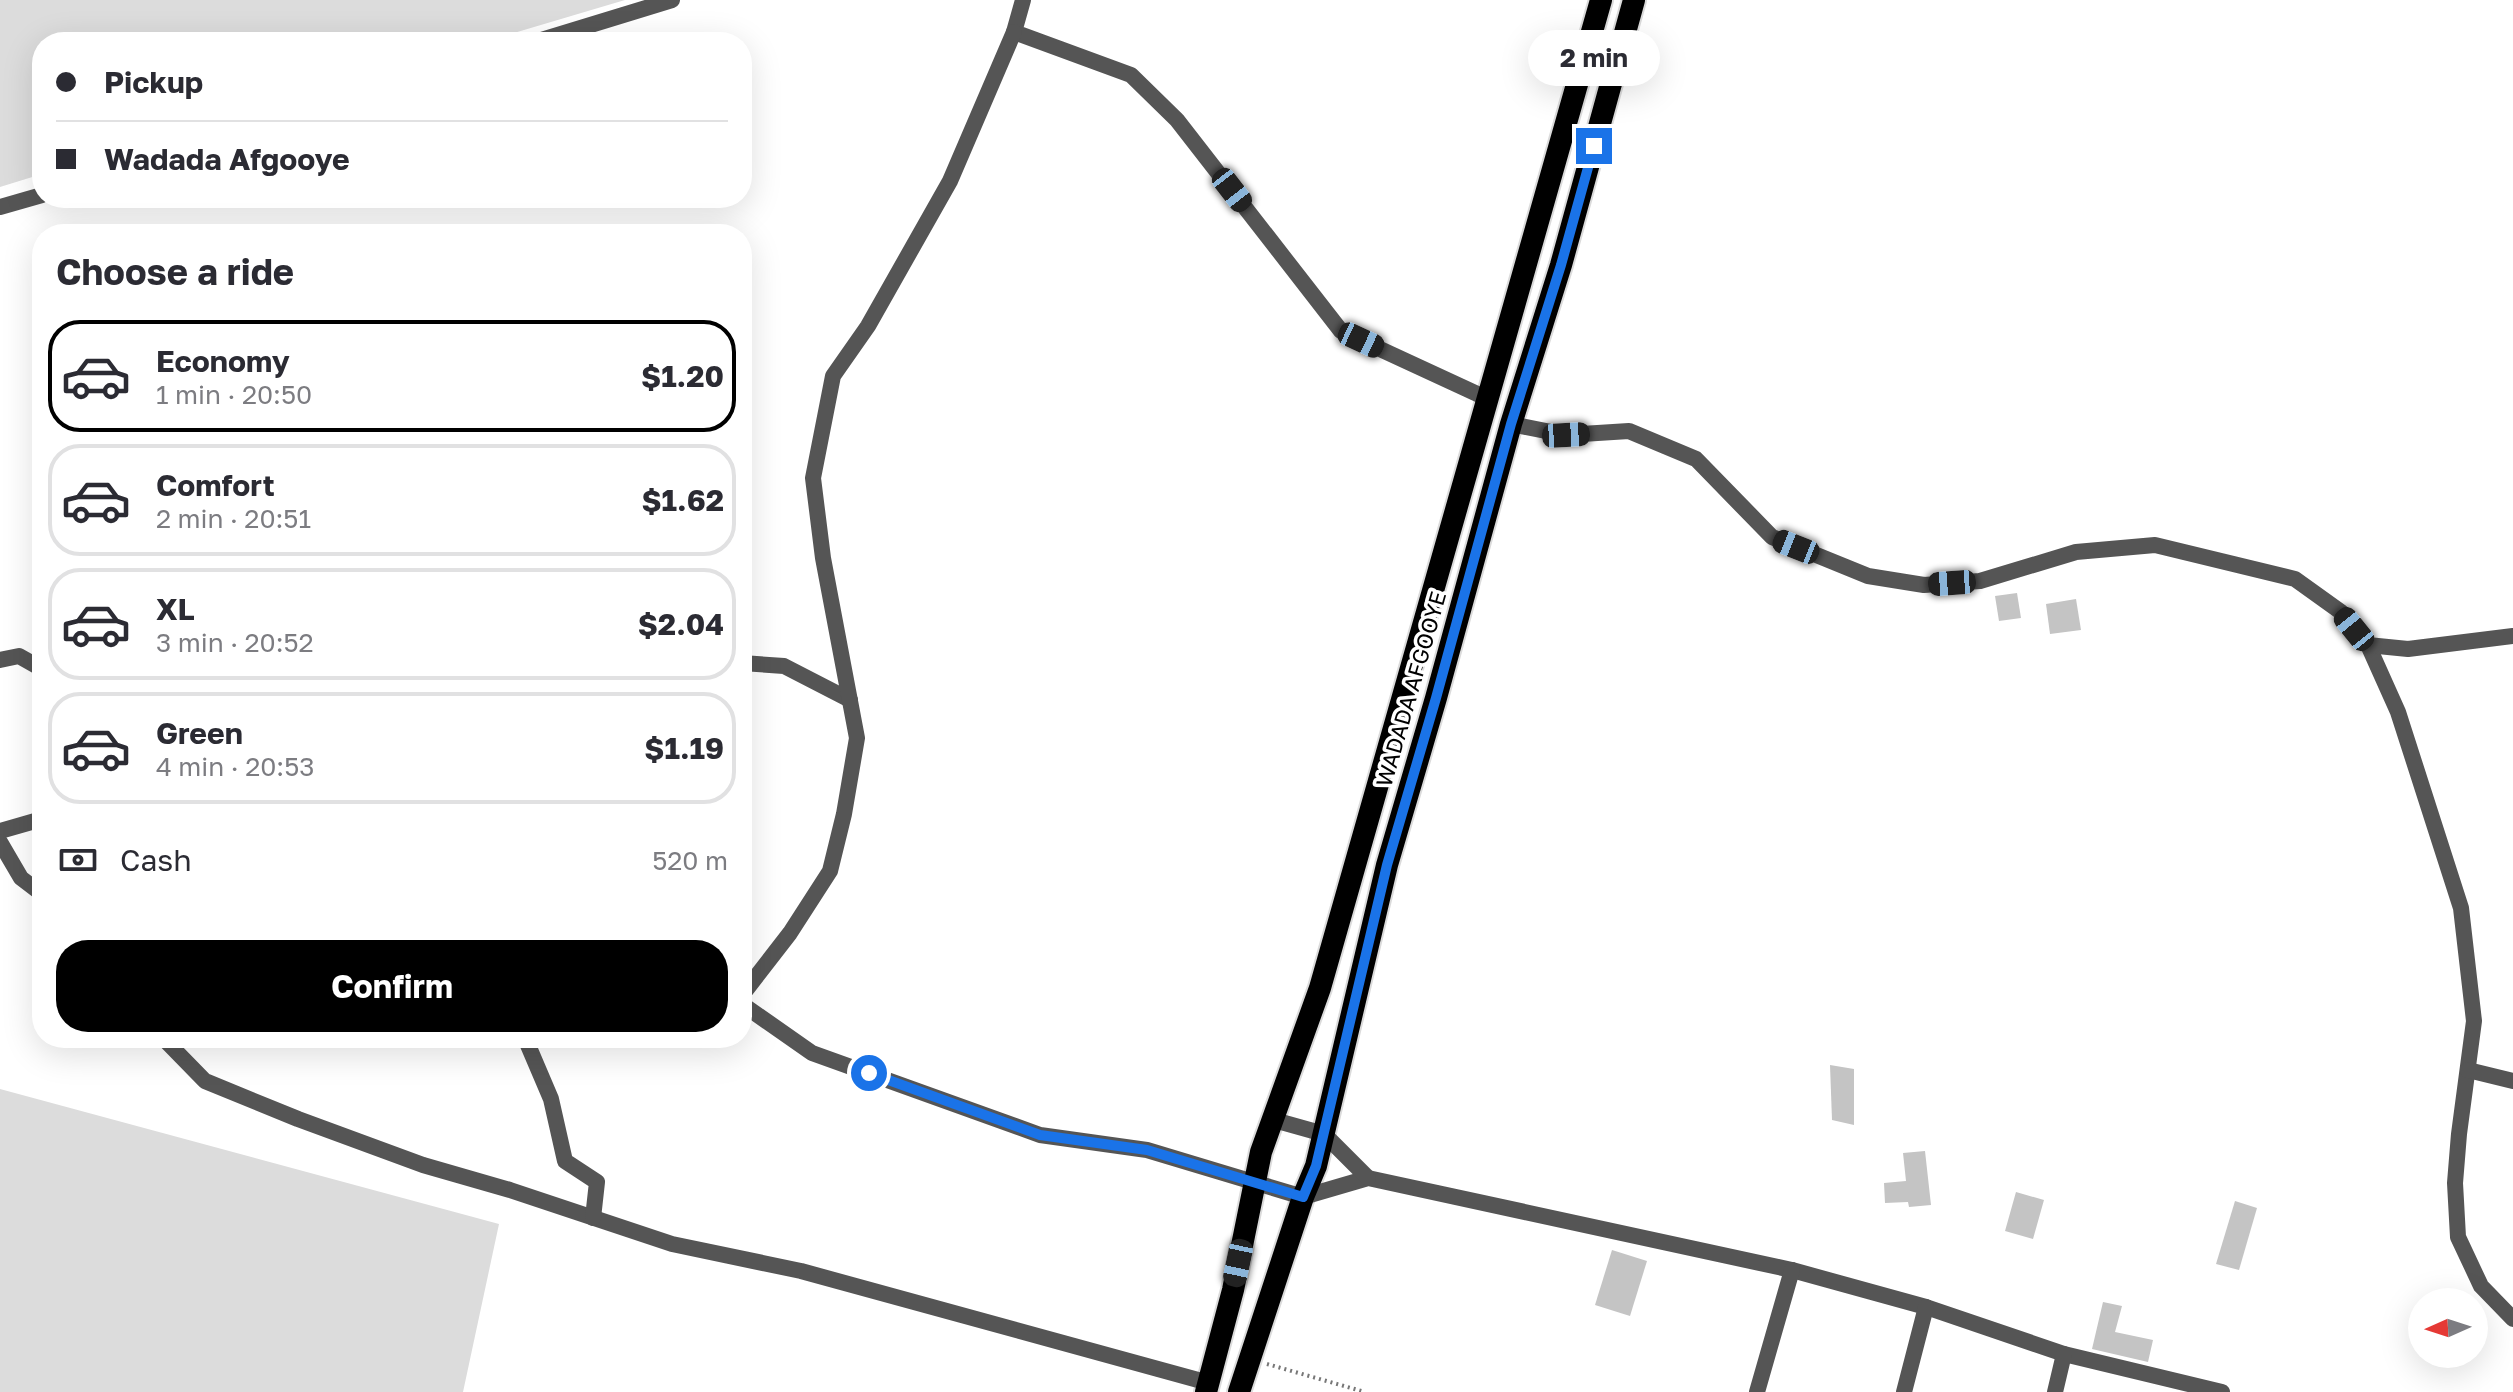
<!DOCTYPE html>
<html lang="en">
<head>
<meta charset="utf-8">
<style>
	body { margin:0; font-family:"Golos Text",sans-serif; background:#f7f7f7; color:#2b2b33; height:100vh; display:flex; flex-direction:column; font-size:30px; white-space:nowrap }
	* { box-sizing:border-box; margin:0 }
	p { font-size:26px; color:#7c7c81 }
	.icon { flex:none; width:44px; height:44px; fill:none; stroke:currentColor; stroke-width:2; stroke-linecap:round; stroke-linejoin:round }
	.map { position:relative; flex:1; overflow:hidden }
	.drawer { position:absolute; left:32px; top:224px; width:720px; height:824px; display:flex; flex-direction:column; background:#fff; border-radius:32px; box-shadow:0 8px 32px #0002 }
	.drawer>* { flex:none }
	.top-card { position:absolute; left:32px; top:32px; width:720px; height:176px; border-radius:32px; box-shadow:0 8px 32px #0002; display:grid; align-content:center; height:176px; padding:0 24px; background:#fff }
	.needle { width:52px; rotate:267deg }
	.fabs { position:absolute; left:2408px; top:1288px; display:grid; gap:16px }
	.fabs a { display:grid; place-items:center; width:80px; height:80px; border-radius:50%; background:#fff; box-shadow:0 8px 32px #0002; font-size:40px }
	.end { position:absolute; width:36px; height:36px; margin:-18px; border:10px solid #1a73e8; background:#fff; box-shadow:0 0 0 4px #fff }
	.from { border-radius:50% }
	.bubble { position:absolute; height:56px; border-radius:28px; background:#fff; box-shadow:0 8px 32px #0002; font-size:26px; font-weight:700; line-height:56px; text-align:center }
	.car { position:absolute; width:24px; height:48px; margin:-24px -12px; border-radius:10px; box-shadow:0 0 6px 2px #0007; background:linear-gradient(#222 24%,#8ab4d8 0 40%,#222 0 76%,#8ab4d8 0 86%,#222 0) }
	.top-card b { display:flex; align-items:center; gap:28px; height:76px; font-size:30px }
	.top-card b+b { border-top:2px solid #e1e1e2 }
	.top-card i { width:20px; height:20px; background:#2b2b33 }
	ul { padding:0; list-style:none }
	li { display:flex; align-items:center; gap:24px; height:112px; margin:0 16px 12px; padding:0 8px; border:4px solid #e1e1e2; border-radius:32px }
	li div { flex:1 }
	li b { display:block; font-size:30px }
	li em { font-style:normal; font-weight:700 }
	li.on { border-color:#000 }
	li>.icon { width:72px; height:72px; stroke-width:1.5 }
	h2 { padding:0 24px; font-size:36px; line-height:96px }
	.pay { display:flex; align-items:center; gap:20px; height:88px; padding:0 24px; font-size:30px }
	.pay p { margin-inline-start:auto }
	.button { display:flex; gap:16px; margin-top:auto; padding:16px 24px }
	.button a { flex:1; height:92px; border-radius:32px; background:#000; color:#fff; font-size:32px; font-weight:700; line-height:92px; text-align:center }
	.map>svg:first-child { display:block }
	.green { fill:#dcdcdc }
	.building { fill:#c4c4c4 }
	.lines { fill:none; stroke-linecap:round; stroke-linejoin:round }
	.trunk-casing { stroke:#dbdbdb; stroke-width:26 }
	.path { stroke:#777; stroke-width:4; stroke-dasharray:2 4; stroke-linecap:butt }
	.minor { stroke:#555; stroke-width:16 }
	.trunk { stroke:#000; stroke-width:22 }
	.route { stroke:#1a73e8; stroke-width:10 }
	.labels { text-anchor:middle; stroke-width:7; stroke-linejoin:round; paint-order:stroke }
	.street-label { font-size:22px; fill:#000; stroke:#fff }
</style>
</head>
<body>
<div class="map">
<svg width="2513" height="1392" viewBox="0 0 2513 1392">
	<rect width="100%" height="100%" fill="#fff"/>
	<g class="green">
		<path d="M0,0H625L484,42H42V174L0,187Z"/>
		<path d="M0,1089L499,1224L463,1392H0Z"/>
	</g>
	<g class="building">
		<path d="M2017,593L2021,618L1999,621L1995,596Z"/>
		<path d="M2076,599L2081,630L2050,634L2046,604Z"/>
		<path d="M1830,1065L1854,1069V1125L1832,1120Z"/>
		<path d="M1925,1151L1931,1205L1909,1207L1908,1202L1885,1203L1884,1183L1906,1181L1903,1153Z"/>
		<path d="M2016,1192L2044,1200L2033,1239L2005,1231Z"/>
		<path d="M2235,1201L2257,1208L2239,1270L2216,1264Z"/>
		<path d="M1612,1250L1647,1261L1630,1316L1595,1305Z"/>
		<path d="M2103,1302L2122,1306L2115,1332L2153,1340L2148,1362L2092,1349Z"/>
	</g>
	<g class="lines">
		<g class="trunk-casing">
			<g id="trunk">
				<path d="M1206,1392L1233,1290L1261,1152L1320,988L1601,0"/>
				<path d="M1239,1392L1303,1197L1316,1166L1387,865L1436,698L1511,424L1561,265L1634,0"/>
			</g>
		</g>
		<path class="path" d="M1267,1364L1365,1392"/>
		<g class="minor">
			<path d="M1023,0L1014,32L1131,75L1177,120L1341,331L1486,398"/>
			<path d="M535,42L672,0"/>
			<path d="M0,207L42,195"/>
			<path d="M1511,424L1566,435L1629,431L1696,459L1772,537L1868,576L1924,585L1980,581L2076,552L2155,545L2295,579L2341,612L2368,645L2398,712L2461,908L2474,1021L2459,1134L2455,1183L2458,1237L2481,1286L2513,1319"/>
			<path d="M2368,645L2408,649L2513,636"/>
			<path d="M0,660L19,656L42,669"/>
			<path d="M742,663L784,666L850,700"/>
			<path d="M0,831L42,819"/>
			<path d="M0,842L21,878L42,894"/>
			<path d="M742,995L790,933L830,871L844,814L857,738L823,558L813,478L833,376L868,326L950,181L1014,32"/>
			<path d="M742,1004L812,1053L1040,1135L1147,1150L1303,1197L1368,1178L1792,1270L1926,1307L2064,1354L2222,1392"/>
			<path d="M163,1038L205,1081L298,1119L423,1165L510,1190L672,1244L801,1271L1209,1383"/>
			<path d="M525,1038L551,1099L565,1161L597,1182L593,1218"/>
			<path d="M2468,1070L2513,1081"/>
			<path d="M1274,1120L1324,1134L1368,1178"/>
			<path d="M1757,1392L1792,1270"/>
			<path d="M1904,1392L1926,1307"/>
			<path d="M2055,1392L2064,1354"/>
		</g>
		<use href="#trunk" class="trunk"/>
	</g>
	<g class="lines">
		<path class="route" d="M869,1073L1040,1135L1147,1150L1303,1197L1316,1166L1387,865L1436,698L1511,424L1561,265L1594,146"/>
	</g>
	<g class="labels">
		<g class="street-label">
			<text transform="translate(1411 689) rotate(-74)" y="8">WADADA AFGOOYE</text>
		</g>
	</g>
</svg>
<div class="fabs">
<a><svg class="needle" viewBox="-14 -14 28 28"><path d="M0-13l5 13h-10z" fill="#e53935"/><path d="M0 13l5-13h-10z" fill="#7c7c81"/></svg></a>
</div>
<i class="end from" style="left:869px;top:1073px"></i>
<i class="end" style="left:1594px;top:146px"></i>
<div class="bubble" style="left:1528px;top:30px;width:132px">2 min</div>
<i class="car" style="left:1232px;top:190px;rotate:142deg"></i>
<i class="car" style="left:1361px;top:340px;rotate:115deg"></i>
<i class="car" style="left:1566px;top:435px;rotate:87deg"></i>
<i class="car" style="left:1796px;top:547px;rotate:292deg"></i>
<i class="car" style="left:1952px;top:583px;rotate:266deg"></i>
<i class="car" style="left:2354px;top:629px;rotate:321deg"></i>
<i class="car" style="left:1238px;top:1263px;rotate:192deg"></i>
<div class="top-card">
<b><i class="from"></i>Pickup</b>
<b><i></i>Wadada Afgooye</b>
</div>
<section class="drawer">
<h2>Choose a ride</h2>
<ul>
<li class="on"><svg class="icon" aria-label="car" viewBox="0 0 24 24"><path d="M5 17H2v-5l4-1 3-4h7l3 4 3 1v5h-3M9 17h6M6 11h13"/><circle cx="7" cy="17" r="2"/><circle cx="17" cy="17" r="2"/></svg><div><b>Economy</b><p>1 min · 20:50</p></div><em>$1.20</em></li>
<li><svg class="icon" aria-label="car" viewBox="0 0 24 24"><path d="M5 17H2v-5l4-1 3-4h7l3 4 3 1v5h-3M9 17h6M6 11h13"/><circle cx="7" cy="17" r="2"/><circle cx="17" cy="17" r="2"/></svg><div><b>Comfort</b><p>2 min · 20:51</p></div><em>$1.62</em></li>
<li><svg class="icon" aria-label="car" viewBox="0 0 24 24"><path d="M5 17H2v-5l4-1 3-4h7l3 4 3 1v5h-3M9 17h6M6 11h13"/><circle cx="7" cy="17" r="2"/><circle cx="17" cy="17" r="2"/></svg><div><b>XL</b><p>3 min · 20:52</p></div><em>$2.04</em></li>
<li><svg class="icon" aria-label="car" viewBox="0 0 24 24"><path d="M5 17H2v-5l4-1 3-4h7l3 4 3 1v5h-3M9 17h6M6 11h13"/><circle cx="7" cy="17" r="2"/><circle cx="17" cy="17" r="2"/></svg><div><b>Green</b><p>4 min · 20:53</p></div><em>$1.19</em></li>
</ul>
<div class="pay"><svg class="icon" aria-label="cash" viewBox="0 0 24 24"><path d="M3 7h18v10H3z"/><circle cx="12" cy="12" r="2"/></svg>Cash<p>520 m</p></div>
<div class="button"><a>Confirm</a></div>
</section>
</div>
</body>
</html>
